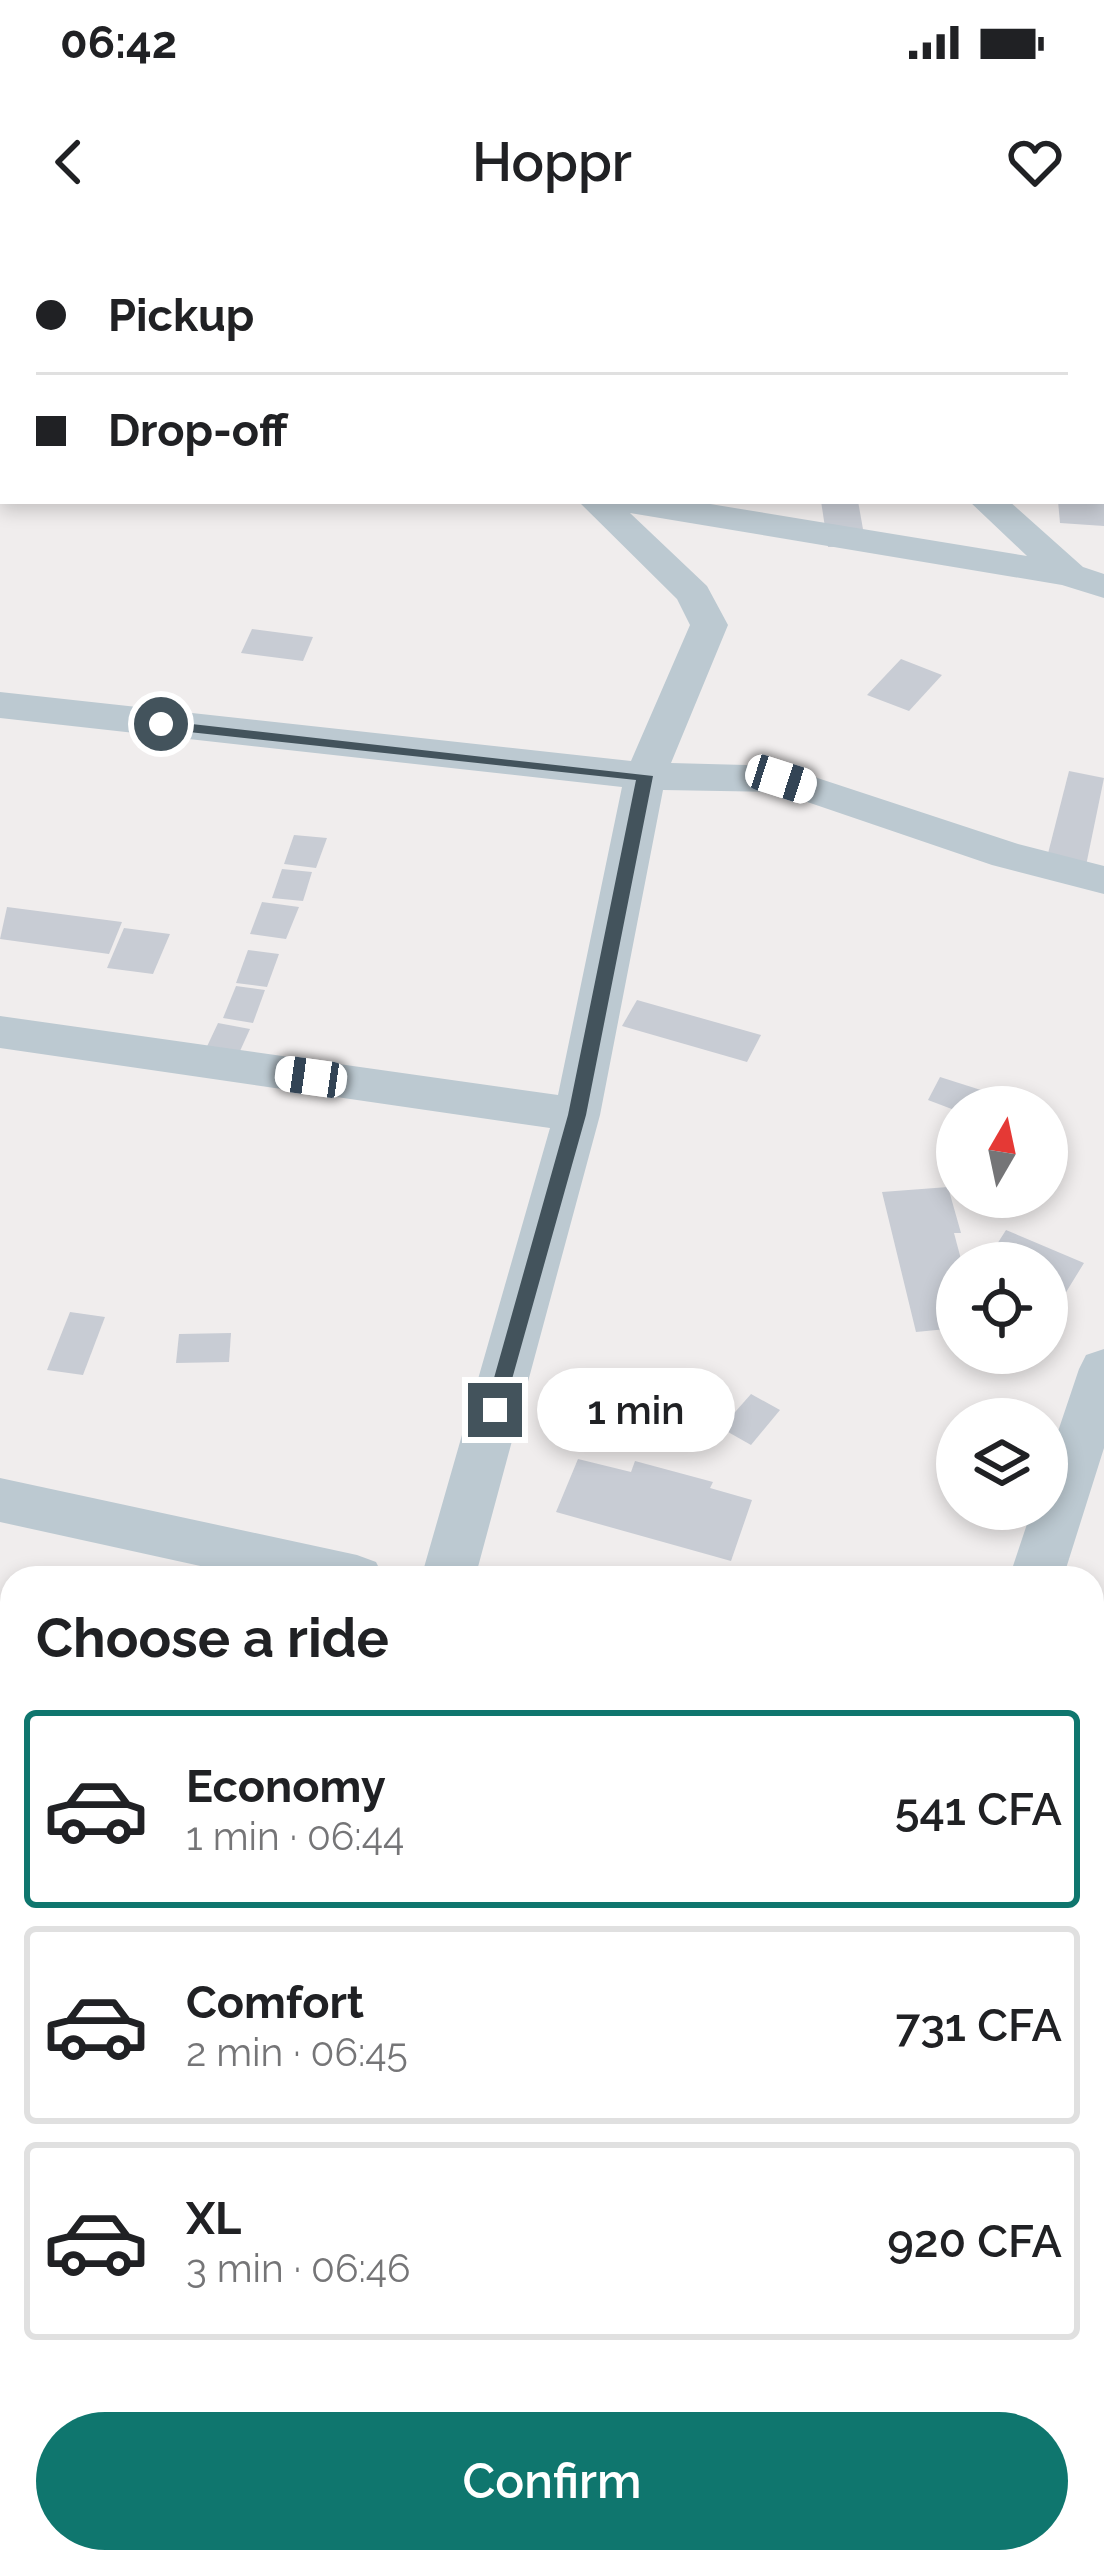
<!DOCTYPE html>
<html lang="en">
<head>
<meta charset="utf-8">
<style>
	body { margin:0; font-family:Raleway,sans-serif; background:#f2f2f2; color:#202124; height:100vh; display:flex; flex-direction:column; font-size:45px; white-space:nowrap }
	* { box-sizing:border-box; margin:0 }
	p { font-size:39px; color:#757577 }
	.icon { flex:none; width:66px; height:66px; fill:none; stroke:currentColor; stroke-width:2; stroke-linecap:round; stroke-linejoin:round }
	.map { position:relative; flex:1; overflow:hidden }
	.side { position:absolute; left:0px; top:1326px; width:1104px; height:1008px; display:flex; flex-direction:column; background:#fff; border-radius:36px 36px 0 0; box-shadow:0 6px 18px #0003 }
	.side>* { flex:none }
	.guide { position:absolute; left:0px; top:0px; width:1104px; height:264px; box-shadow:0 6px 18px #0003; display:grid; align-content:center; height:264px; padding:0 36px; background:#fff }
	.needle { width:78px; rotate:9deg }
	.buttons { position:absolute; left:936px; top:846px; display:grid; gap:24px }
	.buttons a { display:grid; place-items:center; width:132px; height:132px; border-radius:50%; background:#fff; box-shadow:0 6px 18px #0003; font-size:60px }
	.end { position:absolute; width:54px; height:54px; margin:-27px; border:15px solid #43535c; background:#fff; box-shadow:0 0 0 6px #fff }
	.from { border-radius:50% }
	.bubble { position:absolute; height:84px; border-radius:42px; background:#fff; box-shadow:0 6px 18px #0003; font-size:39px; font-weight:600; line-height:84px; text-align:center }
	.car { position:absolute; width:36px; height:72px; margin:-36px -18px; border-radius:15px; box-shadow:0 0 9px 3px #0007; background:linear-gradient(#fff 24%,#345 0 40%,#fff 0 76%,#345 0 86%,#fff 0) }
	.guide b { display:flex; align-items:center; gap:42px; height:114px; font-size:45px }
	.guide b+b { border-top:3px solid #e0e0e0 }
	.guide i { width:30px; height:30px; background:#202124 }
	ul { padding:0; list-style:none }
	li { display:flex; align-items:center; gap:36px; height:198px; margin:0 24px 18px; padding:0 12px; border:6px solid #e0e0e0; border-radius:12px }
	li div { flex:1 }
	li b { display:block; font-size:45px }
	li em { font-style:normal; font-weight:600 }
	li.active { border-color:#0f766e }
	li>.icon { width:108px; height:108px; stroke-width:1.5 }
	h2 { padding:0 36px; font-size:54px; line-height:144px }
	.cta { display:flex; gap:24px; margin-top:auto; padding:24px 36px }
	.cta a { flex:1; height:138px; border-radius:72px; background:#0f766e; color:#fff; font-size:48px; font-weight:600; line-height:138px; text-align:center }
	.status { display:flex; justify-content:space-between; align-items:center; height:84px; padding:0 60px; background:#fff; direction:ltr }
	.status svg { height:33px; fill:currentColor }
	header { display:flex; justify-content:space-between; align-items:center; height:156px; padding:0 36px; background:#fff; font-size:54px; font-weight:600 }
	.map>svg:first-child { display:block }
	.building { fill:#c8ccd4 }
	.lines { fill:none; stroke-linecap:round; stroke-linejoin:round }
	.minor { fill:#bcc9d1; fill-rule:evenodd }
	.route { fill:#43535c }
</style>
</head>
<body>
<div class="status"><b>06:42</b><svg viewBox="0 0 49 12"><path d="M0 12V9h3v3zM5 12V6h3v6zM10 12V3h3v9zM15 12V0h3v12zM26 1h20v11H26zM47 4h2v5h-2z"/></svg></div>
<header><svg class="icon" aria-label="back" viewBox="0 0 24 24"><path d="M15 5l-7 7 7 7"/></svg>Hoppr<svg class="icon" aria-label="heart" viewBox="0 0 24 24"><path d="M12 20l-8-8c-3-5 5-10 8-4 3-6 11-1 8 4z"/></svg></header>
<div class="map">
<svg width="1104" height="2334" viewBox="0 0 1104 2334">
	<rect width="100%" height="100%" fill="#f0eded"/>
	<g class="building">
		<path d="M821,261H858L866,306L828,307Z"/>
		<path d="M1058,261H1104V286L1060,283Z"/>
		<path d="M252,389L313,397L303,421L241,413Z"/>
		<path d="M901,419L942,435L909,471L867,455Z"/>
		<path d="M1069,531L1104,538L1082,645L1042,637Z"/>
		<path d="M294,595L327,598L316,628L284,624Z"/>
		<path d="M282,629L312,632L303,661L272,658Z"/>
		<path d="M262,662L299,667L286,699L250,694Z"/>
		<path d="M7,667L122,682L109,714L0,699Z"/>
		<path d="M124,688L170,694L153,734L107,728Z"/>
		<path d="M248,710L279,714L267,747L236,743Z"/>
		<path d="M236,746L265,750L253,783L223,778Z"/>
		<path d="M637,760L761,795L747,822L622,786Z"/>
		<path d="M218,783L250,789L235,822L203,815Z"/>
		<path d="M940,837L984,851L976,867L957,871L928,860Z"/>
		<path d="M948,947L961,993H954L962,1023H957V1088L916,1092L882,952Z"/>
		<path d="M1006,990L1084,1023L1060,1062L1047,1056V1023H985Z"/>
		<path d="M70,1072L105,1077L83,1135L47,1130Z"/>
		<path d="M231,1093L229,1122L176,1123L179,1094Z"/>
		<path d="M751,1154L780,1170L751,1205L721,1188Z"/>
		<path d="M578,1219L631,1232L635,1221L713,1242L710,1248L752,1260L731,1321L556,1272Z"/>
		<path d="M0,2244L12,2248V2321L0,2317Z"/>
		<path d="M98,2322L93,2334H52L18,2323Z"/>
		<path d="M604,2322H655L704,2334H602Z"/>
	</g>
	<g class="lines">
		<g class="minor">
			<path d="M292,0H326L328,3H294Z"/>
			<path d="M1104,166V188L1101,189V167Z"/>
			<path d="M0,196L3,197V219L0,218Z"/>
			<path d="M578,261H692L1027,316L969,261H1009L1083,327L1104,334V358L1062,345L630,273L707,346L728,385L671,523L781,526L1018,604L1104,626V654L992,625L778,552L663,550L600,875L475,1338H421L550,888L0,808V776L558,855L622,547L0,478V452L631,521L690,385L677,359Z"/>
			<path d="M1104,1109V1208L1063,1338H1009L1032,1269H1047V1224L1079,1129L1086,1115Z"/>
			<path d="M0,1238L357,1315L376,1322L384,1338H255L0,1282Z"/>
			<path d="M1092,1363L1104,1367V1413L1092,1409Z"/>
			<path d="M0,1782L12,1784V1842L0,1840Z"/>
			<path d="M1092,1987L1104,1989V2053L1092,2051Z"/>
			<path d="M139,2322H207L205,2334H135Z"/>
			<path d="M915,2322H983V2334H913Z"/>
		</g>
	</g>
	<path class="route" d="M156,480L653,536L586,875L502,1175L495,1177L485,1170L568,875L636,540L161,489Z"/>
</svg>
<div class="buttons">
<a><svg class="needle" viewBox="-14 -14 28 28"><path d="M0-13l5 13h-10z" fill="#e53935"/><path d="M0 13l5-13h-10z" fill="#757577"/></svg></a>
<a><svg class="icon" aria-label="locate" viewBox="0 0 24 24"><circle cx="12" cy="12" r="6"/><path d="M12 2v4M12 18v4M2 12h4M18 12h4"/></svg></a>
<a><svg class="icon" aria-label="layers" viewBox="0 0 24 24"><path d="M12 4l9 5-9 5-9-5zM3 14l9 5 9-5"/></svg></a>
</div>
<i class="end from" style="left:161px;top:484px"></i>
<i class="end" style="left:495px;top:1170px"></i>
<div class="bubble" style="left:537px;top:1128px;width:198px">1 min</div>
<i class="car" style="left:781px;top:539px;rotate:108deg"></i>
<i class="car" style="left:311px;top:837px;rotate:278deg"></i>
<div class="guide">
<b><i class="from"></i>Pickup</b>
<b><i></i>Drop-off</b>
</div>
<section class="side">
<h2>Choose a ride</h2>
<ul>
<li class="active"><svg class="icon" aria-label="car" viewBox="0 0 24 24"><path d="M5 17H2v-5l4-1 3-4h7l3 4 3 1v5h-3M9 17h6M6 11h13"/><circle cx="7" cy="17" r="2"/><circle cx="17" cy="17" r="2"/></svg><div><b>Economy</b><p>1 min · 06:44</p></div><em>541 CFA</em></li>
<li><svg class="icon" aria-label="car" viewBox="0 0 24 24"><path d="M5 17H2v-5l4-1 3-4h7l3 4 3 1v5h-3M9 17h6M6 11h13"/><circle cx="7" cy="17" r="2"/><circle cx="17" cy="17" r="2"/></svg><div><b>Comfort</b><p>2 min · 06:45</p></div><em>731 CFA</em></li>
<li><svg class="icon" aria-label="car" viewBox="0 0 24 24"><path d="M5 17H2v-5l4-1 3-4h7l3 4 3 1v5h-3M9 17h6M6 11h13"/><circle cx="7" cy="17" r="2"/><circle cx="17" cy="17" r="2"/></svg><div><b>XL</b><p>3 min · 06:46</p></div><em>920 CFA</em></li>
</ul>
<div class="cta"><a>Confirm</a></div>
</section>
</div>
</body>
</html>
